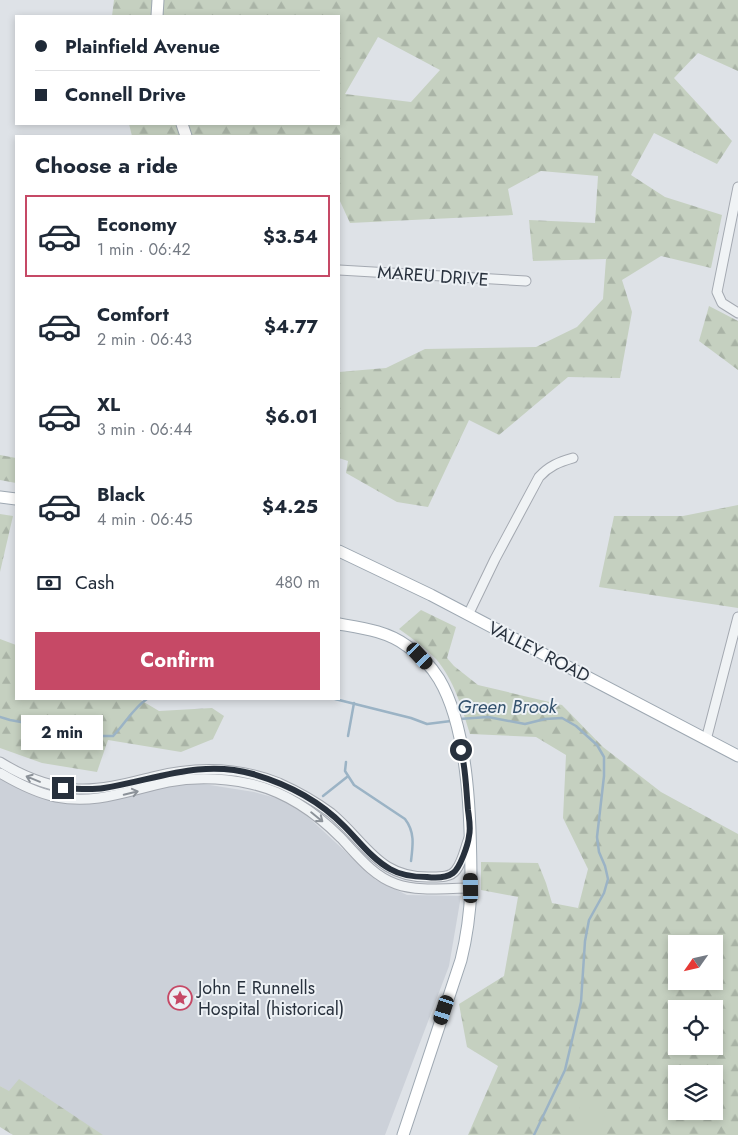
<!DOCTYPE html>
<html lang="en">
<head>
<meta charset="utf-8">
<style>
	body { margin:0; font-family:Jost,sans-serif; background:#f6f6f7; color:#1f2937; height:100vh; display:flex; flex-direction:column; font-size:19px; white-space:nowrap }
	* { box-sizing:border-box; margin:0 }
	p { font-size:16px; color:#747a83 }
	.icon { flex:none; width:28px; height:28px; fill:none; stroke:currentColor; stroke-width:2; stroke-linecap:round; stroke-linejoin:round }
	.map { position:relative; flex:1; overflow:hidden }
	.details { position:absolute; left:15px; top:135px; width:325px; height:565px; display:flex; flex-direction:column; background:#fff; border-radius:0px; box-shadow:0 2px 8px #0003 }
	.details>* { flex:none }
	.guide { position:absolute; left:15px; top:15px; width:325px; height:110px; border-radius:0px; box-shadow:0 2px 8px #0003; display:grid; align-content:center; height:110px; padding:0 20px; background:#fff }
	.needle { width:32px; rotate:236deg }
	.controls { position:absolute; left:668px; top:935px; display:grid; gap:10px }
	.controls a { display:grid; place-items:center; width:55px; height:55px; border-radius:0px; background:#fff; box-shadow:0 2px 8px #0003; font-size:25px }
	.end { position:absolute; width:22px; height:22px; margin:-11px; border:6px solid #28313d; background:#fff; box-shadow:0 0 0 2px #fff }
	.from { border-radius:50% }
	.bubble { position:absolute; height:35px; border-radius:0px; background:#fff; box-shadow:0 2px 8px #0003; font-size:16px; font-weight:700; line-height:35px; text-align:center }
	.car { position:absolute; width:15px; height:30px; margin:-15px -8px; border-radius:6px; box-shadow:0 0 4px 1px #0007; background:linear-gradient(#222 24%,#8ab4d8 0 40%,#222 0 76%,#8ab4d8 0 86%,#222 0) }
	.guide b { display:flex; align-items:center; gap:18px; height:48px; font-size:19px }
	.guide b+b { border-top:1px solid #e0e1e3 }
	.guide i { width:12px; height:12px; background:#1f2937 }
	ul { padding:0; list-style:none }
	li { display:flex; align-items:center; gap:15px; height:82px; margin:0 10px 8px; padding:0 10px; border:2px solid transparent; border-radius:0px }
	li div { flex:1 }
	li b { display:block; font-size:19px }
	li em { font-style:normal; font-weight:700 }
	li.active { border-color:#c64966 }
	li>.icon { width:45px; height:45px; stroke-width:1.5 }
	h2 { padding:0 20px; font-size:22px; line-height:60px }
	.pay { display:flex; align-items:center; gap:12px; height:55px; padding:0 20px; font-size:19px }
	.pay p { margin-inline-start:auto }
	.button { display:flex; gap:10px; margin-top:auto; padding:10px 20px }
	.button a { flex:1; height:58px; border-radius:0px; background:#c64966; color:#fff; font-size:20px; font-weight:700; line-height:58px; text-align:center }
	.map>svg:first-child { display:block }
	.built { fill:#ccd1d9 }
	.forest { fill:url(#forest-firs); fill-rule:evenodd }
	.garden { fill:#c5d0c0 }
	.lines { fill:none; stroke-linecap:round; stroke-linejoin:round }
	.stream { stroke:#9bb3c5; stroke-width:2.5 }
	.minor-casing { stroke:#a4a9b1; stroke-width:11 }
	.major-casing { stroke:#9ea8b2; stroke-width:13 }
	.minor { stroke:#f0f3f5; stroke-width:9 }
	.major { stroke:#fff; stroke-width:11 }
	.oneway { stroke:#8c9299 }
	.route { stroke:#28313d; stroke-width:6 }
	.labels { text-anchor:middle; stroke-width:4; stroke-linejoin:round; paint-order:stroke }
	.street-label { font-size:18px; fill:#28313d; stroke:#edf1f5 }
	.poi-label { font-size:18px; fill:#28313d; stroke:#edf1f5; text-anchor:start }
	.water-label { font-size:19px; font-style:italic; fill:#35536e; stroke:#edf1f5 }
</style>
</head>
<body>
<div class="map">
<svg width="738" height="1135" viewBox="0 0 738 1135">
	<defs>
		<pattern id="forest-firs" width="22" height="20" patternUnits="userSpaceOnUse" patternTransform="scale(1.25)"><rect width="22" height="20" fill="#c5d0c0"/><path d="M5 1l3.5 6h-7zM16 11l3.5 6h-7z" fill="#a9b3a6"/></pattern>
	</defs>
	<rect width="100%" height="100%" fill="#dee2e7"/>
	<path class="built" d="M0,776L82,804L191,782L254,792L283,800L306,815L376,880L407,895L461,896L449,966L385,1135H79L0,1086Z"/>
	<g class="forest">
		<path d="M114,0H738V71L698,53L674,78L732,141L717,164L654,133L631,175L665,197L722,215L711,268L661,256L622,280L632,312L620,378L568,377L499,435L469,420L428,507L397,502L346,473L348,461L339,458V372L386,368L425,349L536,347L577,327L603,299L606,259L533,261L529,220L595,223L598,176L541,171L508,189L513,215L350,223L339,199V136H132L129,124H339V16H112ZM378,37L440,70L411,102L345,94Z"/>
		<path d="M709,306L738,321V370L699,341Z"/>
		<path d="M0,455L16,458V483L0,480Z"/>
		<path d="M738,505V608L599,587L614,516H683Z"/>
		<path d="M0,514L13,516L0,572Z"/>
		<path d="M421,610L456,627L447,658L454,666L478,685L562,705L603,747L661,792L738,834V1135H468L498,1066L467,1047L459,1004L504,976L518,897L481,890V862L538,863L546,883L552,903L578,908L588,869L563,818L566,755L536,737L470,734C462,708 454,680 436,659C425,648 412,638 399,629ZM676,944H714V981H676ZM676,1009H714V1046H676ZM676,1074H714V1111H676Z"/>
		<path d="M0,639L16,645V699H139L159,711L212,708L224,716L213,739L181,752L108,740L97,772L42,763L0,748Z"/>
		<path d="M19,1079L103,1135H13L0,1127V1086L9,1091Z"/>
	</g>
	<path class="garden" d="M583,1093L608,1103L600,1135H572Z"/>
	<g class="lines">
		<g class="stream">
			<path d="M335,699L411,718L427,724L451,721"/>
			<path d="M0,717L10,720L98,736H113C125,724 133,708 147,699"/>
			<path d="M459,719L488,717L525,724L545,719L562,718L576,726L597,745L604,757V776L597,837L599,852L605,866L608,879L604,893L589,920L585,941L581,1002L565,1070L534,1135"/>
			<path d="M348,736L354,703"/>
			<path d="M346,762L345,771L354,785L405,819C415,832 413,845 411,861"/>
			<path d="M323,796L347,777"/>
		</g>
		<g class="minor-casing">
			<g id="minor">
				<path d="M738,187L717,292L722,303L738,313"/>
				<path d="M339,270L526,281"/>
				<path d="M468,615L495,559L539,477C549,466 559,462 573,458"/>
				<path d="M706,740L738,617"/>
				<path d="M0,762C24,777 49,787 78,789C103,790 128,783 152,777C196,766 237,766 279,783C297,791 315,801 331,813C367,843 378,879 432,877C441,877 451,877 456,870C463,861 465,848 469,838"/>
				<path d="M0,773C17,783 36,793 56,797C97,805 129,790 168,782C196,777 223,778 251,784C286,792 316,813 341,838C357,855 373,876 396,884C418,892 447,888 471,888"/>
			</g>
		</g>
		<g class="major-casing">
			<g id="major">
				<path d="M157,16L158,0"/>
				<path d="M182,124L186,136"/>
				<path d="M0,497L16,499"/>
				<path d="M339,551L431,595L738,756"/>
				<path d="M339,624C362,628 387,631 407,646C419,654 431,666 439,679C470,731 471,828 471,888C470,913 467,936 461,960L403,1135"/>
			</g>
		</g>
		<use href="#minor" class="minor"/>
		<use href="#major" class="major"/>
	</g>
	<defs><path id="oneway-shaft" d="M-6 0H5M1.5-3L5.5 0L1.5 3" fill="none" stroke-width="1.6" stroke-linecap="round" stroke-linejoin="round" transform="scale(1.25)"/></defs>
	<g class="oneway">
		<use href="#oneway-shaft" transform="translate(33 779) rotate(-158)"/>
		<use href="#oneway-shaft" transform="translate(131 793) rotate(-14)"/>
		<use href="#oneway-shaft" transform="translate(317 817) rotate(39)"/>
	</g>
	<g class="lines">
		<path class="route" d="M63,788C77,789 91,790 104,788C155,780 200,759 253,774C287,784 319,800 344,826C359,841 372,859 390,869C402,876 414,877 427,877C435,878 446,878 453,873C460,868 468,845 469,836C471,828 469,818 468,810C466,789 466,770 461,750"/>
	</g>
	<defs>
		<g id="sight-ring" transform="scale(1.25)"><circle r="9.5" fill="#edf1f5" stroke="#c64966" stroke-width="1.5"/><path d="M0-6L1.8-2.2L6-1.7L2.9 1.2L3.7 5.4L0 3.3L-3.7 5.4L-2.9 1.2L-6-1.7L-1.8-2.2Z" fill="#c64966"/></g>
	</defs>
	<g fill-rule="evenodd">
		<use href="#sight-ring" x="180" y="998"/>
	</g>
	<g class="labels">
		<g class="street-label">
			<text transform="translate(433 276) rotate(4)" y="6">MAREU DRIVE</text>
			<text transform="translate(539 652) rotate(27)" y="6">VALLEY ROAD</text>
		</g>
		<g class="poi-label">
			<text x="198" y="994">John E Runnells<tspan x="198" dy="21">Hospital (historical)</tspan></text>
		</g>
		<g class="water-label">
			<text x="507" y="713">Green Brook</text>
		</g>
	</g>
</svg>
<div class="controls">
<a><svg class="needle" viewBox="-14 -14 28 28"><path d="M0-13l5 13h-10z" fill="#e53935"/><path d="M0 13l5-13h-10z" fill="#747a83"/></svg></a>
<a><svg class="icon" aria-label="locate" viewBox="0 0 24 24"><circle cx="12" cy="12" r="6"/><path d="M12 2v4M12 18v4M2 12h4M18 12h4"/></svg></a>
<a><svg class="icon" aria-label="layers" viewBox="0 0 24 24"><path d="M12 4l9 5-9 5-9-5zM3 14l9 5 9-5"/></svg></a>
</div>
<i class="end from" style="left:461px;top:750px"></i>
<i class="end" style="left:63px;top:788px"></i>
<div class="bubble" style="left:21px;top:715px;width:82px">2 min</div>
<i class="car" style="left:420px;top:656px;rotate:137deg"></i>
<i class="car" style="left:471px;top:888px;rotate:359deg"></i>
<i class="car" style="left:444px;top:1010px;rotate:198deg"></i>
<div class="guide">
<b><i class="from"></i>Plainfield Avenue</b>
<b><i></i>Connell Drive</b>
</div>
<section class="details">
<h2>Choose a ride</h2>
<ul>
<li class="active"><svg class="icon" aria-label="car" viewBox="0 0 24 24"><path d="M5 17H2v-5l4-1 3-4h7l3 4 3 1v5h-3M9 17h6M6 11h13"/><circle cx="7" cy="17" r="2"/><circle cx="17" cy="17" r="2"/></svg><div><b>Economy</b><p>1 min · 06:42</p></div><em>$3.54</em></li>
<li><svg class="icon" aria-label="car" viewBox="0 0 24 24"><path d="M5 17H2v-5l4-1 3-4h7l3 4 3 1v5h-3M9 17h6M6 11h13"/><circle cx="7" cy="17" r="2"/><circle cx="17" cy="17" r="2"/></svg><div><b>Comfort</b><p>2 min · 06:43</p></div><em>$4.77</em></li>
<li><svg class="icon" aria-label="car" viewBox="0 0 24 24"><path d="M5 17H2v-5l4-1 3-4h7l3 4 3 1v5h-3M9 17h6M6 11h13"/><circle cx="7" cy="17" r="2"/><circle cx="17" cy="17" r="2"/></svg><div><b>XL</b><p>3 min · 06:44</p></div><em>$6.01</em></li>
<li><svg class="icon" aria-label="car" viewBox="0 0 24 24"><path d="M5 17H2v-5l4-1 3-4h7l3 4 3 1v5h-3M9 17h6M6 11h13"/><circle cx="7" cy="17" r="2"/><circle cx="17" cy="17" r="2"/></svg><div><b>Black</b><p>4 min · 06:45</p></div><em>$4.25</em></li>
</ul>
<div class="pay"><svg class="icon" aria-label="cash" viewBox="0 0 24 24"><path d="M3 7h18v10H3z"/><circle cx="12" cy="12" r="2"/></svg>Cash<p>480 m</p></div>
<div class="button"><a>Confirm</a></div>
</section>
</div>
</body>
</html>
